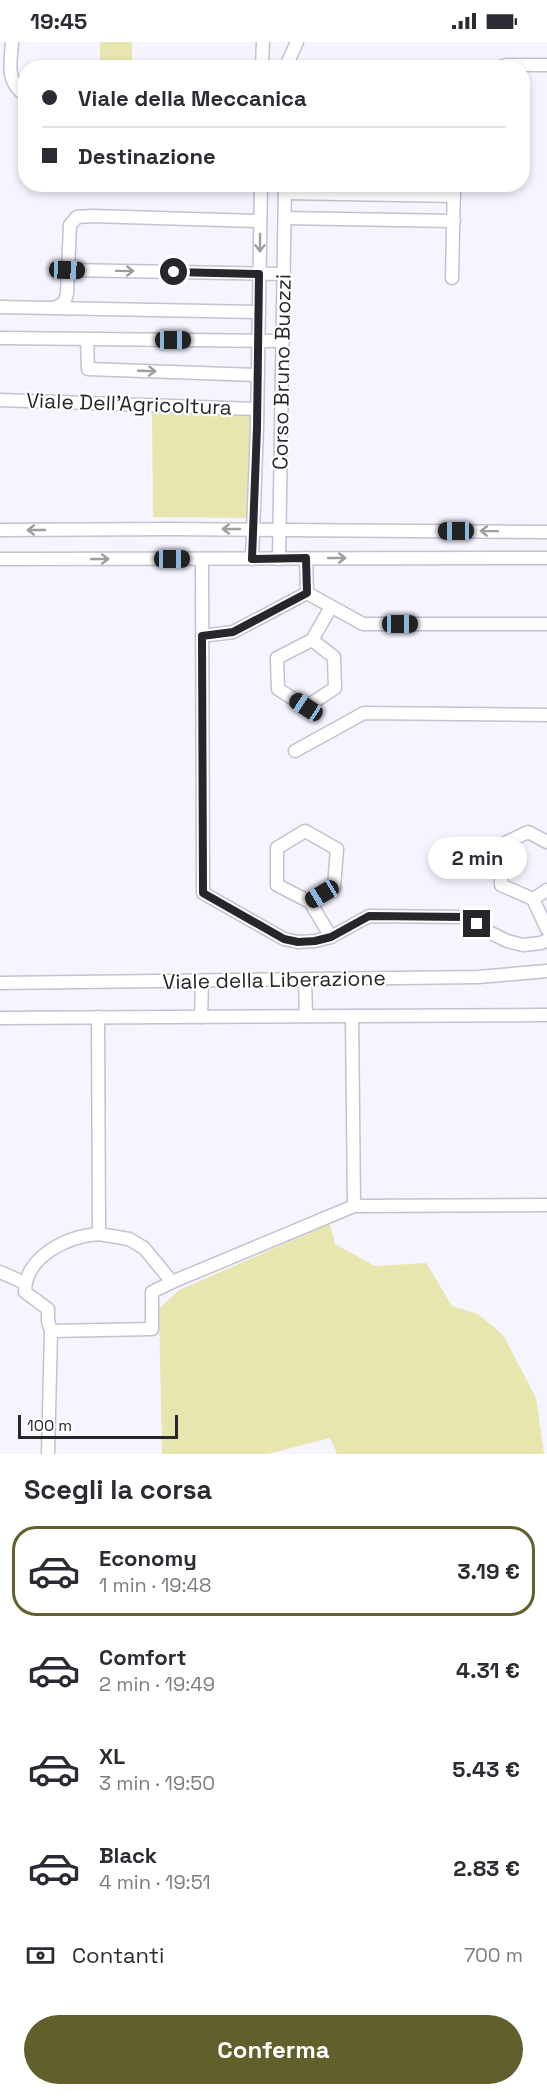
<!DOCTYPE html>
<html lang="it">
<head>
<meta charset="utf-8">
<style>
	body { margin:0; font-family:"Space Grotesk",sans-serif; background:#f7f7f7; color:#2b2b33; height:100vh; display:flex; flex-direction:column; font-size:22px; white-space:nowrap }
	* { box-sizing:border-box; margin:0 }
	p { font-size:20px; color:#7c7c81 }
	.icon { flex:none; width:33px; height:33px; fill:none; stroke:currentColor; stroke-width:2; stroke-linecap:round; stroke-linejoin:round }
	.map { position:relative; height:1412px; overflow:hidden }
	.drawer { display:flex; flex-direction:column; background:#fff; flex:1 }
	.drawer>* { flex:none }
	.guide { position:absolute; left:18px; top:18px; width:512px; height:132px; border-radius:24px; box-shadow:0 3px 9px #0003; display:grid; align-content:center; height:132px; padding:0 24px; background:#fff }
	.scale { position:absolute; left:18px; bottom:15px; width:160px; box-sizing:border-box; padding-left:6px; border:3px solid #27262c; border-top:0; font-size:16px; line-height:21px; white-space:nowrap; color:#27262c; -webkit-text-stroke:4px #fff; paint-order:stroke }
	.end { position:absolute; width:27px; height:27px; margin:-14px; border:8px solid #27262c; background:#fff; box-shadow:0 0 0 3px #fff }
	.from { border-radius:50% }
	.bubble { position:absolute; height:42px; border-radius:21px; background:#fff; box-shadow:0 3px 9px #0003; font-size:20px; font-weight:700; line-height:42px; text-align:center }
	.car { position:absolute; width:18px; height:36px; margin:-18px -9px; border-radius:8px; box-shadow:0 0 4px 2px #0007; background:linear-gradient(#222 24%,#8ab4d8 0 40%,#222 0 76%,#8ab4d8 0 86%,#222 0) }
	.guide b { display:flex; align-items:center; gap:21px; height:57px; font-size:22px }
	.guide b+b { border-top:2px solid #e1e1e2 }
	.guide i { width:15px; height:15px; background:#2b2b33 }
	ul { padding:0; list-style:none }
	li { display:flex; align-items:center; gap:18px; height:90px; margin:0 12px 9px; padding:0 12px; border:3px solid transparent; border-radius:24px }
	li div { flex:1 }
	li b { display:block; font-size:22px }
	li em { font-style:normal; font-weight:700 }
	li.on { border-color:#615f2b }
	li>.icon { width:54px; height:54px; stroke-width:1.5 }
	h2 { padding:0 24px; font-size:27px; line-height:72px }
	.pay { display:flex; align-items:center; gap:15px; height:66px; padding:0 24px; font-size:22px }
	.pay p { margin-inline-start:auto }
	.cta { display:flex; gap:12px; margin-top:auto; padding:12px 24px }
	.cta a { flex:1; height:69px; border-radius:36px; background:#615f2b; color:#fff; font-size:24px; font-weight:700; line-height:69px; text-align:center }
	.status { display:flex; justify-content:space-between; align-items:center; height:42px; padding:0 30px; background:#fff; direction:ltr }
	.status svg { height:16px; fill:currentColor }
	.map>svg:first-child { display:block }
	.green { fill:#e7e6af }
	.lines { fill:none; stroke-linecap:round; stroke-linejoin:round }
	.minor-casing { stroke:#c4c1d0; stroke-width:15 }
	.minor { stroke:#fff; stroke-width:12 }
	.oneway { stroke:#9e9da0 }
	.route { stroke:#27262c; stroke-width:8 }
	.labels { text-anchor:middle; stroke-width:4.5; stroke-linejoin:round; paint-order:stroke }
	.street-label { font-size:21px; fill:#27262c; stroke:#fff }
</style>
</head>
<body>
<div class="status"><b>19:45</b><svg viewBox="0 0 49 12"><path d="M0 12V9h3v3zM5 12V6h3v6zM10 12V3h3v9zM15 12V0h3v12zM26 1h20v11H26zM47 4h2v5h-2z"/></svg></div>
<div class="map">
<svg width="547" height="1412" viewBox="0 0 547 1412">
	<rect width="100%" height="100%" fill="#f6f4fe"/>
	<g class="green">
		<rect x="100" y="0" width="32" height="25"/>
		<path d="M152,366L250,369L247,476L153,475Z"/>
		<path d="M330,1182L335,1202L375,1224L426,1221L452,1264L478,1272L503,1293L536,1356L544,1412H337L330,1396L268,1412H162L159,1267L179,1248Z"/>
	</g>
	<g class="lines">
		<g class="minor-casing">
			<g id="minor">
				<path d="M12,0C11,17 6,36 20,49H26"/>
				<path d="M262,26L263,0"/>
				<path d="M287,26L288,20L297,0"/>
				<path d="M497,26L506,23H547"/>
				<path d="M285,151L454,154"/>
				<path d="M285,176L454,179"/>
				<path d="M67,228L284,232"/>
				<path d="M452,236L454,142"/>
				<path d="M0,265L259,270"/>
				<path d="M54,266L64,261L67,252L70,183L77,175L92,174L260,179"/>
				<path d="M0,296L283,299"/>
				<path d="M87,298L88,327L258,333"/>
				<path d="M0,358L257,367"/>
				<path d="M0,488L172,487L547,490"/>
				<path d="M306,516L307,551"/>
				<path d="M0,517L547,516"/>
				<path d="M202,517L203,851L284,897L298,900L315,899L331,895L369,874L466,875L487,889L507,899L523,903L541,901L547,898"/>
				<path d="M252,517L257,385L261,142"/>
				<path d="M279,517L285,142"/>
				<path d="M202,594L233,590L307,551L363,582H547"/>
				<path d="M312,598L334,615L335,646L306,665L278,647L277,616L312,598L331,565"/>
				<path d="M295,709L364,671L547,673"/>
				<path d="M547,800L528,790L501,803V843L533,857L547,887"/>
				<path d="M533,857L547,848"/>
				<path d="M310,860L277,843V806L305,789L337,807L334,845L310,860L331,895"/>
				<path d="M305,939L306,974"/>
				<path d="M0,941L478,935L547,929"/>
				<path d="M352,974L354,1164"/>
				<path d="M98,975L99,1192"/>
				<path d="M201,975L202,940"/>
				<path d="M0,976L547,973"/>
				<path d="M99,1192L129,1197L144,1206L172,1240L152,1250V1287L51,1289L48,1279V1267L25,1250C25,1214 68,1194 99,1192Z"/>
				<path d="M0,1230L25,1241"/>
				<path d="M172,1240L354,1164L547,1163"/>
				<path d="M48,1412L51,1289"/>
			</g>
		</g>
		<use href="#minor" class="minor"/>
	</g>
	<defs><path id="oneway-shaft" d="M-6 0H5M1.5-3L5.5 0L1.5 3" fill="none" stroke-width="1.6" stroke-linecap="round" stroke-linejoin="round" transform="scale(1.5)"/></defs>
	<g class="oneway">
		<use href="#oneway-shaft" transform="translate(260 201) rotate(91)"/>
		<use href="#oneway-shaft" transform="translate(125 229) rotate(1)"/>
		<use href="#oneway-shaft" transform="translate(147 329) rotate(2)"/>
		<use href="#oneway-shaft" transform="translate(231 487) rotate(-180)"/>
		<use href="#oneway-shaft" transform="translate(36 488) rotate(180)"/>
		<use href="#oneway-shaft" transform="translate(489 489) rotate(-179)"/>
		<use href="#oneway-shaft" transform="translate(337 516)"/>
		<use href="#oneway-shaft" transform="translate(100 517)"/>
	</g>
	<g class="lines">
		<path class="route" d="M174,230L259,232L257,385L252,517L306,516L307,551L233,590L202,594L203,851L284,897L298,900L315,899L331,895L369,874L466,875L477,882"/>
	</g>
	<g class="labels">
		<g class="street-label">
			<text transform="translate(282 330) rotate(-89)" y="7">Corso Bruno Buozzi</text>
			<text transform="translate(129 362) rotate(2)" y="7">Viale Dell'Agricoltura</text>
			<text transform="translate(274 938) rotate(-1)" y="7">Viale della Liberazione</text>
		</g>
	</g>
</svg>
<div class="scale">100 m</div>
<i class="end from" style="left:174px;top:230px"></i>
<i class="end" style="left:477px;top:882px"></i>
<div class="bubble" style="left:428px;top:795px;width:99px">2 min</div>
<i class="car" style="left:67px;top:228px;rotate:92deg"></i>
<i class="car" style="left:173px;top:298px;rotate:90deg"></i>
<i class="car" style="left:456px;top:489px;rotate:270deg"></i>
<i class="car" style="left:172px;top:517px;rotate:90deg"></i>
<i class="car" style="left:400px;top:582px;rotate:90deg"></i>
<i class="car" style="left:306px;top:665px;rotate:303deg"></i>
<i class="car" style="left:322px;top:852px;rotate:239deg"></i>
<div class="guide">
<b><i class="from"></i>Viale della Meccanica</b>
<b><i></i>Destinazione</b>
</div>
</div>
<section class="drawer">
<h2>Scegli la corsa</h2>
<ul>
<li class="on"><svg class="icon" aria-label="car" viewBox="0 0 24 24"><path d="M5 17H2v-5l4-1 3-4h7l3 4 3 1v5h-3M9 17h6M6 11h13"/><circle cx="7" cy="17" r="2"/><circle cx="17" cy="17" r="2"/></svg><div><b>Economy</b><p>1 min · 19:48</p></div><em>3.19 €</em></li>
<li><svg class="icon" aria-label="car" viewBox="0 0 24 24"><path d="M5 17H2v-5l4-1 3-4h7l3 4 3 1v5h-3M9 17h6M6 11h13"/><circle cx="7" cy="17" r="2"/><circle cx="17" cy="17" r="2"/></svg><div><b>Comfort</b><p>2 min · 19:49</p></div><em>4.31 €</em></li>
<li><svg class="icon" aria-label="car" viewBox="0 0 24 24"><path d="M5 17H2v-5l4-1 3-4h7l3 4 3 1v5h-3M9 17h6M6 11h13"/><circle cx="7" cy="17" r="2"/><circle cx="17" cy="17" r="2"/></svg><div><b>XL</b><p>3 min · 19:50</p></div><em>5.43 €</em></li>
<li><svg class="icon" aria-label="car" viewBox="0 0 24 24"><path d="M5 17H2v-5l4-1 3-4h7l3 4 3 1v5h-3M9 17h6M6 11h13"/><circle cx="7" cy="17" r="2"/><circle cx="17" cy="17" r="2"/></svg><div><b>Black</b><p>4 min · 19:51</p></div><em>2.83 €</em></li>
</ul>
<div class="pay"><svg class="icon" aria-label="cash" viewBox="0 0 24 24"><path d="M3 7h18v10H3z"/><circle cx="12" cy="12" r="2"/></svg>Contanti<p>700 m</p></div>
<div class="cta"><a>Conferma</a></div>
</section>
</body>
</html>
